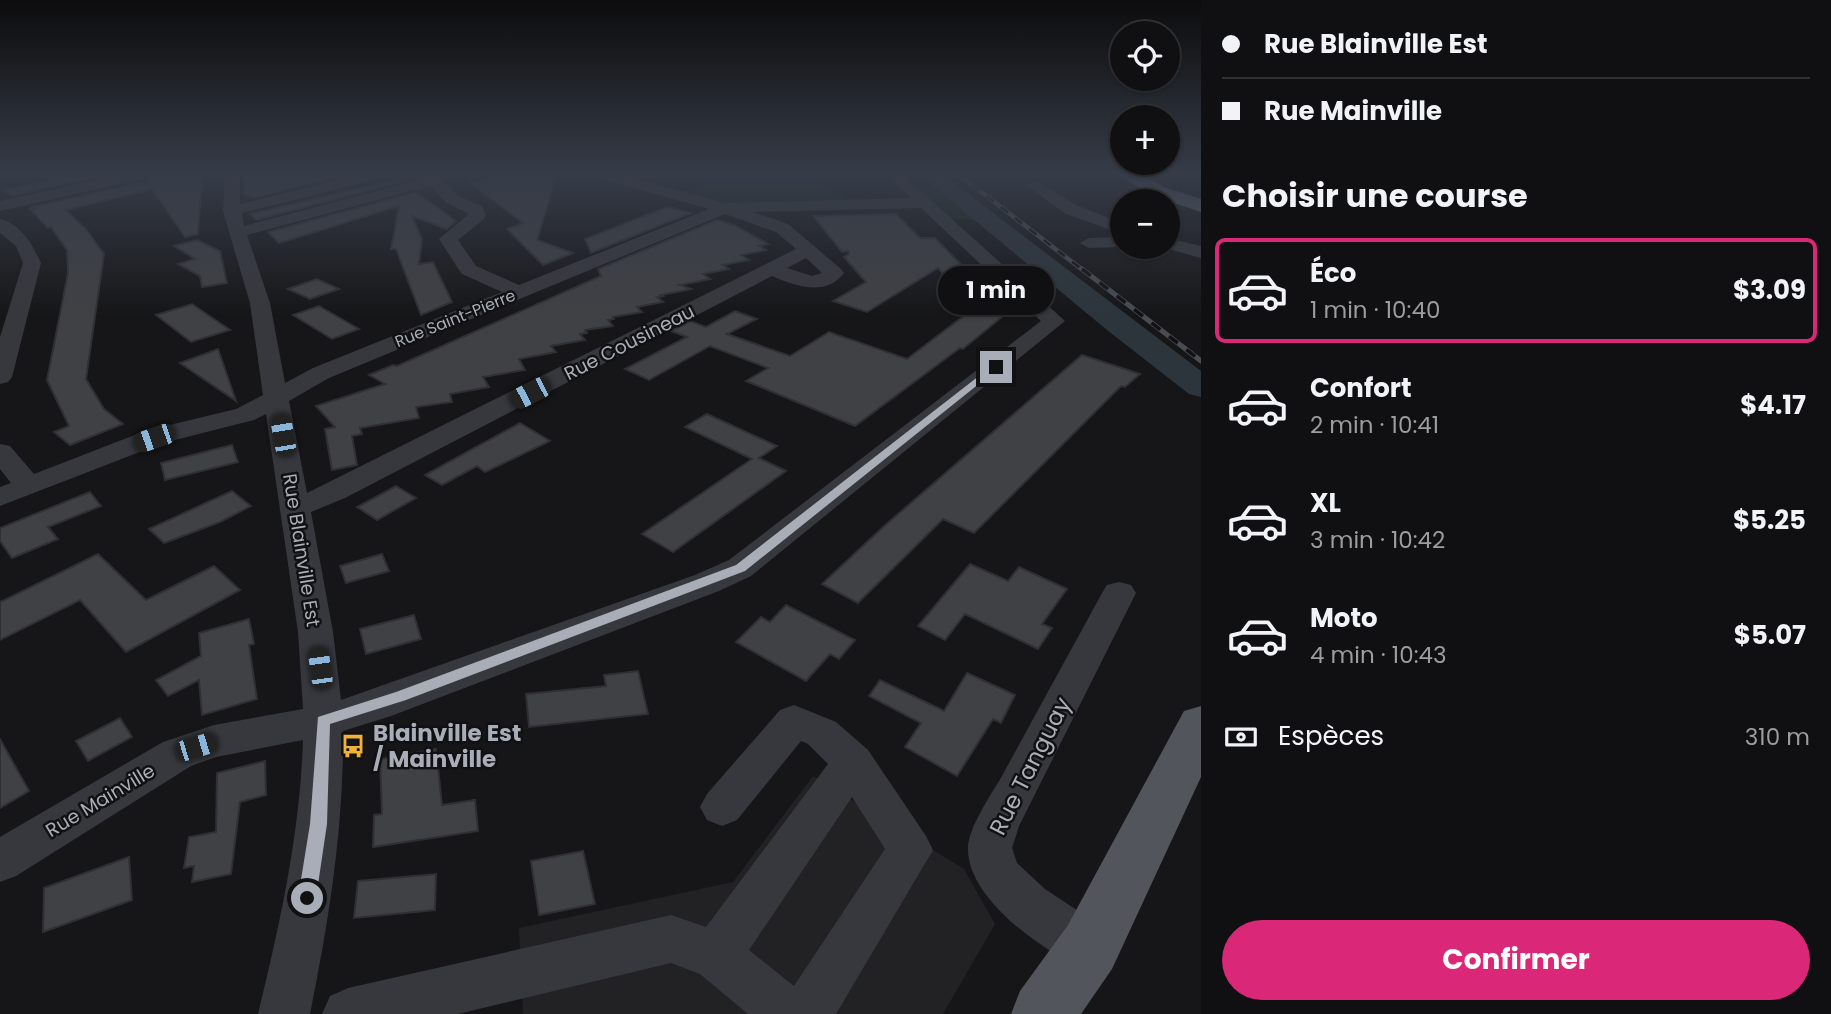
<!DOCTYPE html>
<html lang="fr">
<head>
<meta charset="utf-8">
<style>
	body { margin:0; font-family:Poppins,sans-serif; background:#1e1e20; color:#f1f3f6; height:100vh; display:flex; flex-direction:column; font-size:26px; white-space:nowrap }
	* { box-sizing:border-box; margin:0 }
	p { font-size:23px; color:#9c9d9f }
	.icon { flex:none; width:38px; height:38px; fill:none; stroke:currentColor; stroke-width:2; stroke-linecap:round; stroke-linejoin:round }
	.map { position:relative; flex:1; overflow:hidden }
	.drawer { display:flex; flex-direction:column; background:#101012; width:630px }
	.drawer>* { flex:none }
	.guide { display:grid; align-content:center; height:154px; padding:0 21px; background:#101012 }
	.controls { position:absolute; left:1110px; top:21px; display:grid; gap:14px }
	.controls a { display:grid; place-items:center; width:70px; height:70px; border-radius:50%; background:#101012; box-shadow:0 2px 5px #0004,0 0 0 2px #303032; font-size:35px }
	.end { position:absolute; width:32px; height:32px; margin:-16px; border:9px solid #a8adb8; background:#111; box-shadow:0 0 0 4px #111 }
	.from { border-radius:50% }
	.bubble { position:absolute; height:49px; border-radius:24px; background:#101012; box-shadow:0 2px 5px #0004,0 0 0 2px #303032; font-size:23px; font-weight:700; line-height:49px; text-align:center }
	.car { position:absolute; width:21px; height:42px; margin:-21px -10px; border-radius:9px; box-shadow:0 0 5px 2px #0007; background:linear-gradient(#222 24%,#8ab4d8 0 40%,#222 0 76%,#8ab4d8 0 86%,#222 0) }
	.guide b { display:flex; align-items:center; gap:24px; height:66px; font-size:26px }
	.guide b+b { border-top:2px solid #303032 }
	.guide i { width:18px; height:18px; background:#f1f3f6 }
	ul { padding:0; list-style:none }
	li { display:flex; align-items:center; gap:21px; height:105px; margin:0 14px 10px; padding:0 7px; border:4px solid transparent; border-radius:10px }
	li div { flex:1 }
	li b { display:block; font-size:26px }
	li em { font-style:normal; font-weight:700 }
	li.current { border-color:#db2777 }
	li>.icon { width:63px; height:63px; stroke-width:1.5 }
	h2 { padding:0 21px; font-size:32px; line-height:84px }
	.pay { display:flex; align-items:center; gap:18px; height:77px; padding:0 21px; font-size:26px }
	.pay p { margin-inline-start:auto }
	.cta { display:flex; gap:14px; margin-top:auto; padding:14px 21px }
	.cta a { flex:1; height:80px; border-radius:42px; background:#db2777; color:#fff; font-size:28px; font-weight:700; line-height:80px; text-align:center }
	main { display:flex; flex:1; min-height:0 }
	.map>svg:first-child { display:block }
	.built { fill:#222225 }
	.green { fill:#1e261f }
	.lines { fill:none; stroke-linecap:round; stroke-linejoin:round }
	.river { fill:#2c353c; fill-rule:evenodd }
	.building { fill:#404145; stroke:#303034; stroke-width:2 }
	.path { stroke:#3d3f44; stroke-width:2.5; stroke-dasharray:2 2.5; stroke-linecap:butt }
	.minor { fill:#37383d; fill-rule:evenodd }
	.major { fill:#53555c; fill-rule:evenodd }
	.highway { fill:#63666e; fill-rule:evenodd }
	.rail-far1-casing { stroke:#4a4c52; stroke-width:4.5 }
	.rail-casing { stroke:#4a4c52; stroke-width:5 }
	.rail-far1 { stroke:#111113; stroke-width:2.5; stroke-dasharray:9; stroke-linecap:butt }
	.rail { stroke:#111113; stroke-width:3.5; stroke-dasharray:11; stroke-linecap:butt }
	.route { fill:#a8adb8 }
	.labels { text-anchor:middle; stroke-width:5; stroke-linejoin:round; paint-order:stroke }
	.far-street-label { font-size:16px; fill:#a8adb8; stroke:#111113 }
	.street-label { font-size:19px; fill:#a8adb8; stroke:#111113 }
	.near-poi-label { font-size:23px; font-weight:bold; fill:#a8adb8; stroke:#111113; text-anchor:start }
	.near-street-label { font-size:23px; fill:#a8adb8; stroke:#111113 }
</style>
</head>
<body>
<main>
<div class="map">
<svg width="1201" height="1014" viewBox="0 0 1201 1014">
	<rect width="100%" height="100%" fill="#161618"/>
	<path class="built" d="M813,776L964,869L995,924L943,1014H523L519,928L733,882Z"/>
	<g class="green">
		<path d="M718,174H817L851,205L725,208L673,195L723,176Z"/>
		<path d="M899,174H928L989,221L949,218Z"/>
	</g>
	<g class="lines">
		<path class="river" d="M919,174H942L1201,371V397L1189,394L1107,330Z"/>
	</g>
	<g class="building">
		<path d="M74,174H109L12,196L3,190Z"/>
		<path d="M156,174H202L198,234L185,237L152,189L65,210L85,228L104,254L86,379L104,409L123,424L70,445L54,432L69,426L47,380L68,273L67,250L51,227L48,228L30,209L35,208L32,207L147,181Z"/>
		<path d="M243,174H348L254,198L243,193Z"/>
		<path d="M532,174H557L537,240L573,253L543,265L507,229L523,223L469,182Z"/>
		<path d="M398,179L402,182L256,220L250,214Z"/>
		<path d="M416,192L456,221L447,229L412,216L422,239L419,264L433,262L452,302L421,315L396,249H391L399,206L279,243L268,232Z"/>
		<path d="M667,207L691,213L591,253L585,239Z"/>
		<path d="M896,214L920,238H935L1008,312L963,349L960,348L855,426L746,381L768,368L710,346L649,380L625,369L687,337L671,331L690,321L706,327L735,311L757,319L727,334L790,356L829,332L907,359L974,308L938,268L867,312L833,301L866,282L844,257L849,254L848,251L842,252L813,216Z"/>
		<path d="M717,220L734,225L768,244L759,246L766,250L741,255L749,260L723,265L729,269L703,274L710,279L680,285L691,289L661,295L663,296L657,297L663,302L637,307L642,312L613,317L614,319L608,320L613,326L585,330L587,333L580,334L585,340L551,346L556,352L519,359L525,370L483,377L489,387L450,394L452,402L416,407L419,418L360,428L362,434L352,436L357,465L332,470L325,429L335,427L316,406L385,384L369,375L393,365L397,366L601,276L598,269Z"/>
		<path d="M197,240L220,251L227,283L202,287L200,276L178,264L195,259L174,246Z"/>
		<path d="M317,279L339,289L310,299L288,289Z"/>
		<path d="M192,304L230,330L191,342L156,315Z"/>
		<path d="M319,306L359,329L332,339L293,315Z"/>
		<path d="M218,349L236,401L180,363Z"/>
		<path d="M1082,355L1140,374L1125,387L1121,386L974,533L943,519L858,603L822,584L883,527Z"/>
		<path d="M707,414L777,446L759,458L786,471L673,552L642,534L752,459L685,427Z"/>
		<path d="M520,423L550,441L485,472L477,466L442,485L425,475Z"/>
		<path d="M232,445L238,462L165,480L161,463Z"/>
		<path d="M396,486L416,498L377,520L357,507Z"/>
		<path d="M232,491L251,506L220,522L164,543L149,529Z"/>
		<path d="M90,492L101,506L48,527L58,539L12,558L0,541V528Z"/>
		<path d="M98,554L146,600L214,566L240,590L126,652L80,600L0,640V602Z"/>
		<path d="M382,554L389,571L346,583L340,566Z"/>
		<path d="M970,564L1008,581L1019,567L1067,589L1042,624L1052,628L1038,649L965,614L945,640L918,626Z"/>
		<path d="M786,605L855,640L839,659L830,654L806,681L736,642L761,617L770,622Z"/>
		<path d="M414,615L421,639L366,654L360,629Z"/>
		<path d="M249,619L254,644L249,645L257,699L202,715L199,680L168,696L156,680L201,656L199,633Z"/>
		<path d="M638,671L648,714L529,727L526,694L606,686L604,675Z"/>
		<path d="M967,673L1015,695L1001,723L993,719L957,776L905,747L921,723L869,696L880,680L944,711Z"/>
		<path d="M120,718L132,737L88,761L76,741Z"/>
		<path d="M0,739L29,791L0,808Z"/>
		<path d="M436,749L442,805L475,800L478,831L373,847L374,815L382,814L380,759Z"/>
		<path d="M265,761L266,795L240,802L231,874L192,882L194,866L184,868L189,837L216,832L217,773Z"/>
		<path d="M583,851L595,904L539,915L531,861Z"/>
		<path d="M129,857L132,900L43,932L44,888Z"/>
		<path d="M436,874L435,910L354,918L358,881Z"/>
	</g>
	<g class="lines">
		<path class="path" d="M1048,175L1061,174"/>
		<g class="minor">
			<path d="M123,174H153L146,178L0,211V201Z"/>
			<path d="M225,174H240V204L361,174H388L386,177L242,213L244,226L423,179L419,174H435L458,196L482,206L486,215L484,219L458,240L476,266L519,285L709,209L595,177L593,174H619L725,203L911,198L886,174H902L1065,321L751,576L719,591L391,716L343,731C344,826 329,920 310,1014H258C280,924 300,833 303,740L216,757L191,766L16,876L0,882V837L163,742L214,725L303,709L298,632L266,414L254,420L163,443L0,506V487L11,483L0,469V444L10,446L34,474L145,431L236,409L263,395L250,303L223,211ZM430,186L446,202L469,214L439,239L459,270L462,274L502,292L313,368L285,383L270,303L247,235ZM921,208L1041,321L729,560L695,575L341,700L333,632L311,512L345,498L772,276C795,286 826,297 844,273L841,269L788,224L753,212ZM725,214L776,232L796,249L307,493L289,401L329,378ZM806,258L822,273L812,276L787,268Z"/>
			<path d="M1035,180L1078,206L1122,223V234L1066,214L1030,188L1027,185Z"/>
			<path d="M0,219C21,224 33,245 41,263L12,377L8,382L0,384V337L23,263L16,246L0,233Z"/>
			<path d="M1122,237V247H1125H1122L1089,248L1080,243L1089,238Z"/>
			<path d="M1167,238L1201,246V258L1161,247H1167Z"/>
			<path d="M1119,582L1131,585L1136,593L1019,826L1012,848L1017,863L1045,889L1107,930L1115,947L1107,964L1090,972C1047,954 967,900 968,848C968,828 992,793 1002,776C1035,715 1069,654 1102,593L1107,585Z"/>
			<path d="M794,705L836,722L868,750L926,836L933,850L836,1014H748L700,974L671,963L458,1014H322L330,996L348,988L671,915L706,927L828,764L808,744L801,741L737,820L722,826L707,820L700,807L707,794L780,710ZM852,797L885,849L794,986L749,950Z"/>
		</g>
		<path class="major" d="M1201,706V777L1112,969L1081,1014H1011L1020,991L1068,925L1184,711Z"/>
		<path class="highway" d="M1118,174H1142L1164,187L1201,199V212L1150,195Z"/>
		<g class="rail-far1-casing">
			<path id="rail-far1" d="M958,174L1084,271"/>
		</g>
		<g class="rail-casing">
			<path id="rail" d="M1082,269L1201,361"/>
		</g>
		<use href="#rail-far1" class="rail-far1"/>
		<use href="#rail" class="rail"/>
	</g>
	<linearGradient id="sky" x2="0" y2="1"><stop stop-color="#0c0c0d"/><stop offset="0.55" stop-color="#363c48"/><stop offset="1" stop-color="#363c48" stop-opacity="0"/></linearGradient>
	<rect width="1201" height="316" fill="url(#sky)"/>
	<path class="route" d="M993,365L1000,367L745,571L406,700L330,724L327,824L316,898L313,904L307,907L300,904L298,898L310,824L318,717L396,692L736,565Z"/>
	<defs>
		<g id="bus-bare" transform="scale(1.89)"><path d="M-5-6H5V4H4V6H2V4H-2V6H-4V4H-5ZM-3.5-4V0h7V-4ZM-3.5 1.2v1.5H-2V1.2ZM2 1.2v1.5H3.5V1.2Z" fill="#f2b134" stroke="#111113" stroke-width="2.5" paint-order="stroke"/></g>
	</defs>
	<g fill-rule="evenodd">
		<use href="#bus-bare" x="353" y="746"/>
	</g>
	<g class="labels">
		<g class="far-street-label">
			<text transform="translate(455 318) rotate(-22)" y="6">Rue Saint-Pierre</text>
		</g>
		<g class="street-label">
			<text transform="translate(629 342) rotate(-27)" y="7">Rue Cousineau</text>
			<text transform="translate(302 550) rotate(81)" y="7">Rue Blainville Est</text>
			<text transform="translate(100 800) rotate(-31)" y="7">Rue Mainville</text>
		</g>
		<g class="near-poi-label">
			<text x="373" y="741">Blainville Est<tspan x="373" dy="26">/ Mainville</tspan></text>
		</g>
		<g class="near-street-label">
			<text transform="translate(1030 766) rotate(-63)" y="8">Rue Tanguay</text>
		</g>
	</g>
</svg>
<div class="controls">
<a><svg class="icon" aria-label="locate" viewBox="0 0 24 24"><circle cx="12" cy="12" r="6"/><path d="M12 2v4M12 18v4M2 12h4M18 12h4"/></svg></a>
<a>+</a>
<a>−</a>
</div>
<i class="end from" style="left:307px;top:898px"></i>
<i class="end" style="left:996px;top:367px"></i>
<div class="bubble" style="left:938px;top:266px;width:116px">1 min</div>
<i class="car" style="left:530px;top:393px;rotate:243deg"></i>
<i class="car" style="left:283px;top:435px;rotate:350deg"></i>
<i class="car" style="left:154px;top:438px;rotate:251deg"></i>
<i class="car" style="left:320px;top:668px;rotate:352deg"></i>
<i class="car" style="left:196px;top:747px;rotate:73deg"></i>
</div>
<section class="drawer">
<div class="guide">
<b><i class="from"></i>Rue Blainville Est</b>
<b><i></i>Rue Mainville</b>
</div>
<h2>Choisir une course</h2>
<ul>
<li class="current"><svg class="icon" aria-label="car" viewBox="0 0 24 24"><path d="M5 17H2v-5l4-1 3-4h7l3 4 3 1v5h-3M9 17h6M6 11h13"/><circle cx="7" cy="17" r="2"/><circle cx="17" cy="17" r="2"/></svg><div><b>Éco</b><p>1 min · 10:40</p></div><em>$3.09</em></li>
<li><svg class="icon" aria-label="car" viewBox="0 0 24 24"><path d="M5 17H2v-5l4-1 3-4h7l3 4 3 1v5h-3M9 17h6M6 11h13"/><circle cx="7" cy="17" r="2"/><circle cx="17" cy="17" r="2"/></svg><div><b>Confort</b><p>2 min · 10:41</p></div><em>$4.17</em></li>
<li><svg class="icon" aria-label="car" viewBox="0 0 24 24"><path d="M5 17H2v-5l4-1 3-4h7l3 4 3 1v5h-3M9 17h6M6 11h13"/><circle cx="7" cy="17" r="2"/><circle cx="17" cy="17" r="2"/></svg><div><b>XL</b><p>3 min · 10:42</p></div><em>$5.25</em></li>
<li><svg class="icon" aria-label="car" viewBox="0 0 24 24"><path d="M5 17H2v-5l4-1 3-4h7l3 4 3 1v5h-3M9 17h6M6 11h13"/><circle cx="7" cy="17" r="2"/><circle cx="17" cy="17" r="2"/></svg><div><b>Moto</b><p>4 min · 10:43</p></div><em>$5.07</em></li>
</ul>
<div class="pay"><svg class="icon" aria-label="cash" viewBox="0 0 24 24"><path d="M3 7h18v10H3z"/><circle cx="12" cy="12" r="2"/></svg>Espèces<p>310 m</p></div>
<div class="cta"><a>Confirmer</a></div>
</section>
</main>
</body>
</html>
